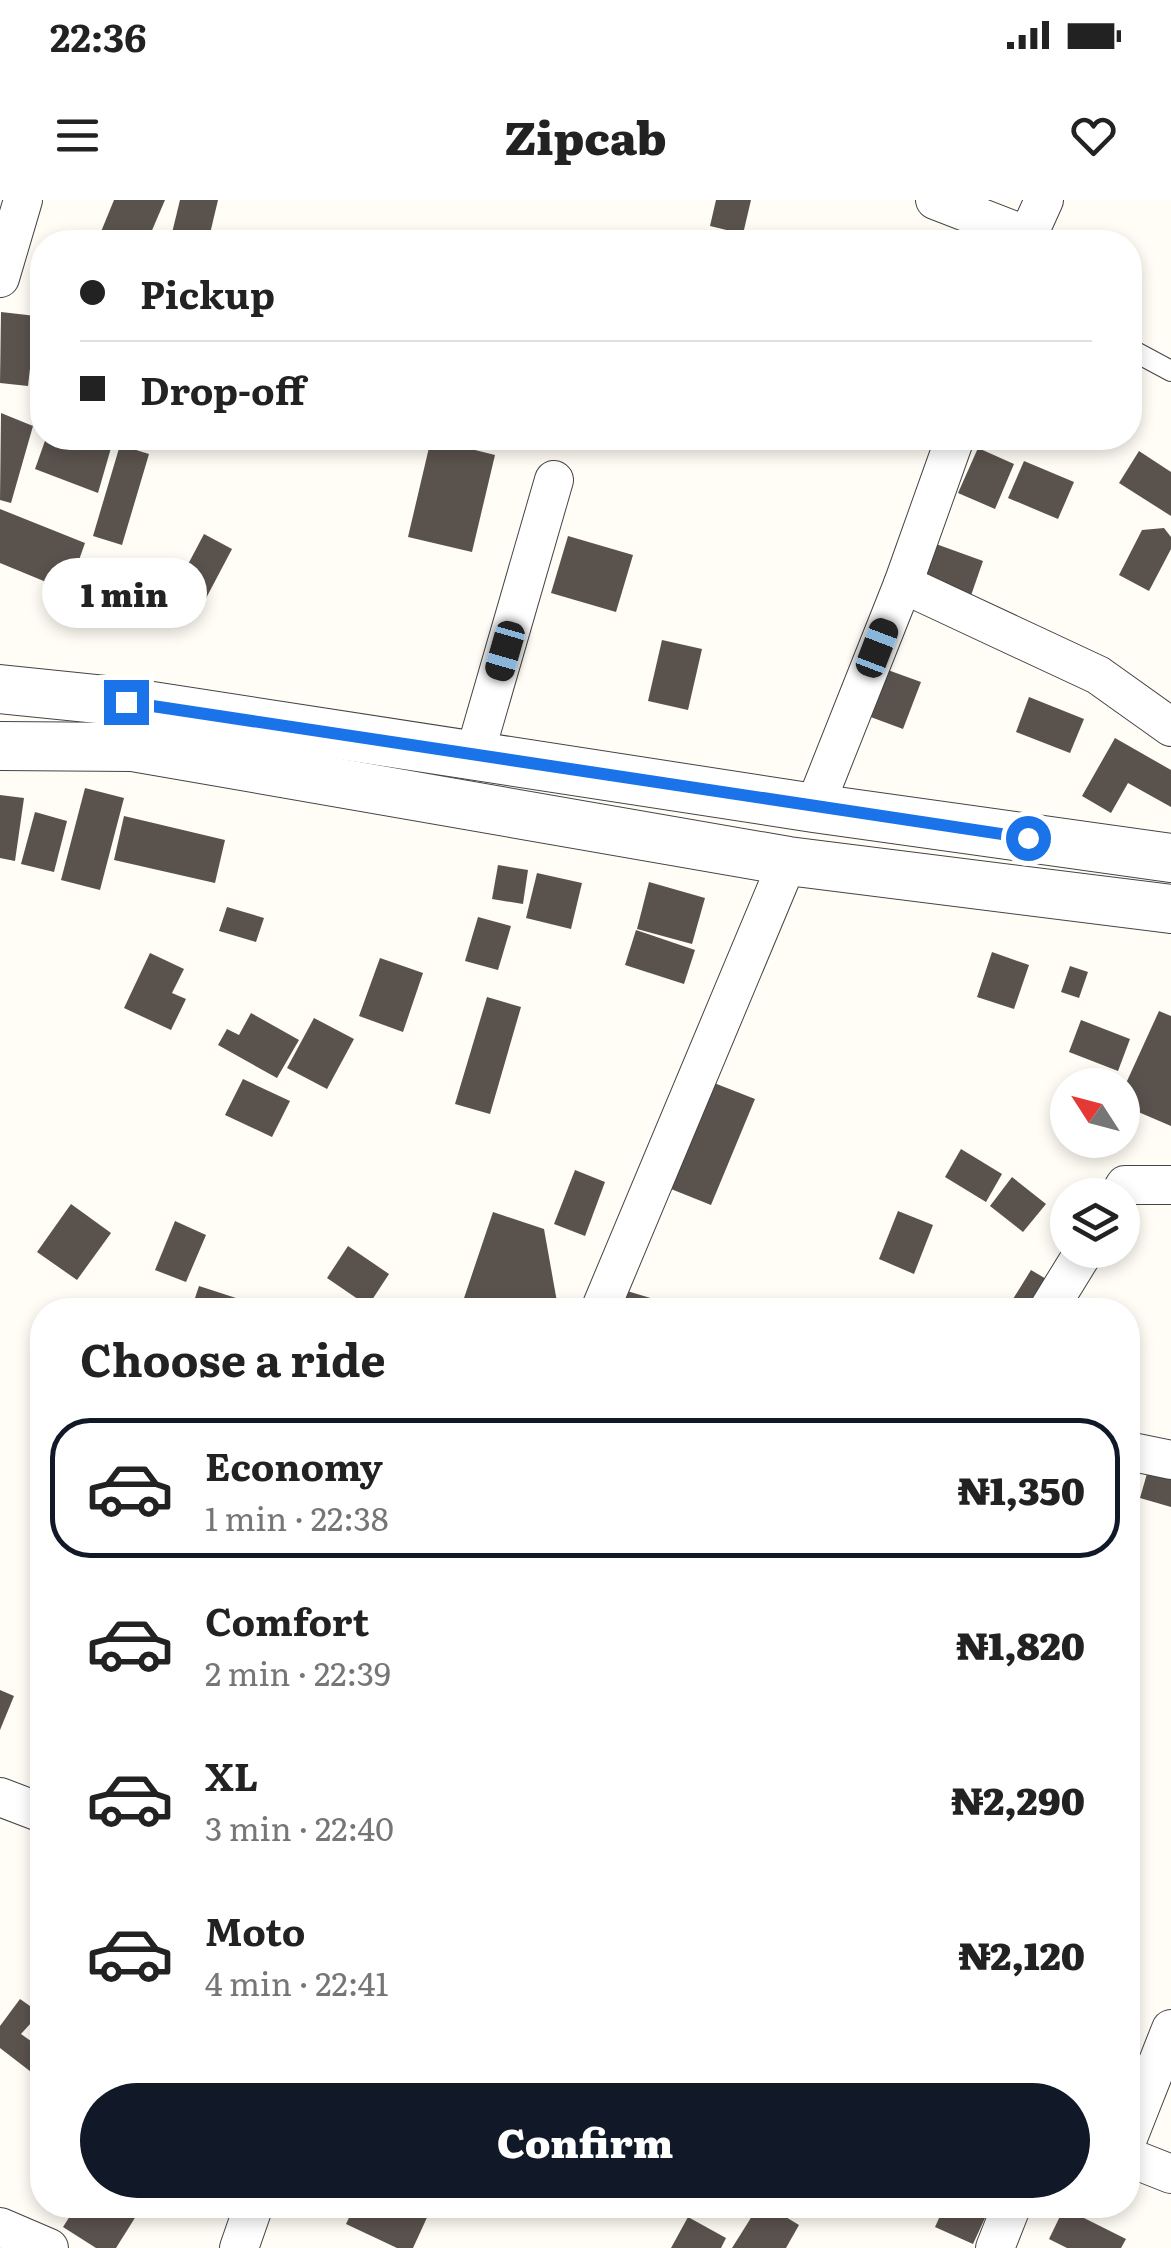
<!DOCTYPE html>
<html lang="en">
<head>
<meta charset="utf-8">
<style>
	body { margin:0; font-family:Literata,serif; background:#f6f6f6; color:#222; height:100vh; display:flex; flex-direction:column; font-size:38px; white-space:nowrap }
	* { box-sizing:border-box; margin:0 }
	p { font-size:32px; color:#767676 }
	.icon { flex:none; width:55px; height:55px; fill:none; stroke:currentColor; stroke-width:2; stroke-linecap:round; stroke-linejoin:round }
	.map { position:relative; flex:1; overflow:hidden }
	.sheet { position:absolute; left:30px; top:1098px; width:1110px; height:920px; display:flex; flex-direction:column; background:#fff; border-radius:40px; box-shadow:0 5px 15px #0003 }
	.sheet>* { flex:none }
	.banner { position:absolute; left:30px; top:30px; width:1112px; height:220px; border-radius:40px; box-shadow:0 5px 15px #0003; display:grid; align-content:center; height:220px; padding:0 50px; background:#fff }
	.needle { width:65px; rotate:306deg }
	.buttons { position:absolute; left:1050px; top:868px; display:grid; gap:20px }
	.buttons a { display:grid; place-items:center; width:90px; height:90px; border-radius:50%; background:#fff; box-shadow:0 5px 15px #0003; font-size:50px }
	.end { position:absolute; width:45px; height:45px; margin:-22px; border:12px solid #1a73e8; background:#fff; box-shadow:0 0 0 5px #fff }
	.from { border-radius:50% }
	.bubble { position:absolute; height:70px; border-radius:35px; background:#fff; box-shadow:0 5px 15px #0003; font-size:32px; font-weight:800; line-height:70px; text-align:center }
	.car { position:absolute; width:30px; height:60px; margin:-30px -15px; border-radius:12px; box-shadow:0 0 8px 2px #0007; background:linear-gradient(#222 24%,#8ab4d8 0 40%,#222 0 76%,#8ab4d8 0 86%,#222 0) }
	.banner b { display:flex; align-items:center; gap:35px; height:95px; font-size:38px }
	.banner b+b { border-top:2px solid #e0e0e0 }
	.banner i { width:25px; height:25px; background:#222 }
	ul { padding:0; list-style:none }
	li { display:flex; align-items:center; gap:30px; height:140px; margin:0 20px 15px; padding:0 30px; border:5px solid transparent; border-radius:40px }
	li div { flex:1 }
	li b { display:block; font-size:38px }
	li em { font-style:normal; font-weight:800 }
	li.on { border-color:#111827 }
	li>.icon { width:90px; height:90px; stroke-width:1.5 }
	h2 { padding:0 50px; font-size:45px; line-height:120px }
	.primary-button { display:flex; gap:20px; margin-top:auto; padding:20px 50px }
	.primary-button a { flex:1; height:115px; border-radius:60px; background:#111827; color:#fff; font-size:40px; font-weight:800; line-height:115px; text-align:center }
	.status { display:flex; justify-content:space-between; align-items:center; height:70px; padding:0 50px; background:#fff; direction:ltr }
	.status svg { height:28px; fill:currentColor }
	header { display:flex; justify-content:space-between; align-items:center; height:130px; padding:0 50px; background:#fff; font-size:45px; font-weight:800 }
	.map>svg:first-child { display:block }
	.building { fill:#5a524d }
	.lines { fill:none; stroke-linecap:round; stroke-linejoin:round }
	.service-casing { stroke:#444; stroke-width:22 }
	.minor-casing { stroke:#444; stroke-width:40 }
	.tertiary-casing { stroke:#444; stroke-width:50 }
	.service { stroke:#fff; stroke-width:20 }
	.minor { stroke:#fff; stroke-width:38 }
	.tertiary { stroke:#fff; stroke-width:48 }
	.route { stroke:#1a73e8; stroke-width:12 }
</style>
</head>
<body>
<div class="status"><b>22:36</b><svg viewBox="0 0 49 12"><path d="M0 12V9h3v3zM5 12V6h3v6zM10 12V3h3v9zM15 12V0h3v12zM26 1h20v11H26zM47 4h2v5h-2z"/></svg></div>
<header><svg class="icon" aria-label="menu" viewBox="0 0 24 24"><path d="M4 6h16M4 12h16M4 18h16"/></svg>Zipcab<svg class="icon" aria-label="heart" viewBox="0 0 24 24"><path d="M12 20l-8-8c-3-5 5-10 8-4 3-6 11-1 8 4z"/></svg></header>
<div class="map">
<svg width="1171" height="2048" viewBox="0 0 1171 2048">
	<rect width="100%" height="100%" fill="#fffdf5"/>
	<g class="building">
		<path d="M114,0H165L147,42H107L98,39Z"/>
		<path d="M180,0H218L208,42L171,37Z"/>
		<path d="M716,0H751L743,34L710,26Z"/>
		<path d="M1,112L36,116L28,186L0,183Z"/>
		<path d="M1,213L33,226L11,303L0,300Z"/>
		<path d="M46,238H104L113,241L98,293L35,269Z"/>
		<path d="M431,239L495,255L472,352L408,337Z"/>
		<path d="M120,245L149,254L122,345L93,336Z"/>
		<path d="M978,248L1014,264L995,309L958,293Z"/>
		<path d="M1139,251L1171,272V316L1119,283Z"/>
		<path d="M1024,261L1074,282L1058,319L1008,298Z"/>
		<path d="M0,309L85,343L68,391L0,363Z"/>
		<path d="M1164,328L1171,337V349L1149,391L1119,375L1142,330Z"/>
		<path d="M204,334L232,349L203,404L175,389Z"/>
		<path d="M568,336L633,355L616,412L551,393Z"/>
		<path d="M936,344L983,361L967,407L920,390Z"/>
		<path d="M662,440L702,449L688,510L648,501Z"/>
		<path d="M885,469L921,482L903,529L868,516Z"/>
		<path d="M1029,497L1084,519L1070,553L1016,532Z"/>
		<path d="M1115,538L1171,570V607L1128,583L1111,613L1082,596Z"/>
		<path d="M85,588L124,598L100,690L61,680Z"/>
		<path d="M0,595L24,598L15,661L0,658Z"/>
		<path d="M35,612L67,621L54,672L21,664Z"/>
		<path d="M124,616L225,640L215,683L114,660Z"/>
		<path d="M498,665L528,670L523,704L492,699Z"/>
		<path d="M537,673L582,683L571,729L526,718Z"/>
		<path d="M649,682L705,698L692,744L637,729Z"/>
		<path d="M227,707L264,718L256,742L219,731Z"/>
		<path d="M478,717L511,726L498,770L465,761Z"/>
		<path d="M636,730L695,750L684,784L625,765Z"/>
		<path d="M992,752L1029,765L1014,809L977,797Z"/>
		<path d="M150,753L184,769L172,793L186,799L171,830L124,808Z"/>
		<path d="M380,758L423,773L403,832L359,816Z"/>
		<path d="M1070,766L1088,772L1079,798L1061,792Z"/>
		<path d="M487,797L521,807L490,914L455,904Z"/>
		<path d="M1159,811L1171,816V926L1122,905V892Z"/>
		<path d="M251,813L299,840L277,878L218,845L227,829L239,835Z"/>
		<path d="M314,818L354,839L327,889L287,868Z"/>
		<path d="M1081,820L1130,839L1118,871L1069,852Z"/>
		<path d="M243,879L290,901L272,937L225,915Z"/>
		<path d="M709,881L755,899L711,1005L666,987Z"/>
		<path d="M961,949L1002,974L986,1002L945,977Z"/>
		<path d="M575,970L605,982L585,1036L554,1024Z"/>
		<path d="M1012,977L1046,1004L1023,1032L990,1006Z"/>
		<path d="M71,1004L111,1033L77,1080L37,1052Z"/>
		<path d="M898,1011L933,1025L914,1074L879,1059Z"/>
		<path d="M493,1012L544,1029L557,1102L554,1110H460Z"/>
		<path d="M175,1021L206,1035L186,1082L155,1070Z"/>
		<path d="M348,1046L389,1074L368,1106L327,1078Z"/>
		<path d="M1031,1070L1053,1083L1037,1110H1012L1008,1107Z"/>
		<path d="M199,1086L236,1098L231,1110H191Z"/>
		<path d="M627,1091L664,1102L661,1110H621Z"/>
		<path d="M1148,1270L1171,1276V1307L1140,1298Z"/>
		<path d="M0,1490L14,1496L0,1530Z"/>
		<path d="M20,1799L40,1813L21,1834L42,1849V1864L35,1875L0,1848V1826Z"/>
		<path d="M77,2005H143L116,2048H96L63,2027Z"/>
		<path d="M355,2005H417L430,2011L413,2048H397L346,2024Z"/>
		<path d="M759,2005H766L799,2025L786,2048H732Z"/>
		<path d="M945,2005H991L973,2044L935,2027Z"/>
		<path d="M1064,2008L1126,2039L1121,2048H1067L1049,2039Z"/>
		<path d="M688,2017L726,2038L721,2048H671Z"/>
	</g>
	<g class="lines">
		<g class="service-casing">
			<path id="service" d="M1130,149L1171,171"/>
		</g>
		<g class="minor-casing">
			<g id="minor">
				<path d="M935,0L1028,36"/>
				<path d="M1025,42L1044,0"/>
				<path d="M0,78L23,0"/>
				<path d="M903,384L1098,475L1171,527"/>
				<path d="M475,553L554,280"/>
				<path d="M814,608L903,384L955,238"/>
				<path d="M1119,995L1125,985H1171"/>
				<path d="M600,1110L788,661"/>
				<path d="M1048,1110L1085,1050"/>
				<path d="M1128,1251L1171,1260"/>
				<path d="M0,1597L42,1613"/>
				<path d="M1128,1938L1171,1829"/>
				<path d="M1128,1957L1171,1974"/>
				<path d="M0,2027L49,2048"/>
				<path d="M239,2048L254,2005"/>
				<path d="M995,2048L1012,2005"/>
			</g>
		</g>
		<g class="tertiary-casing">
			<g id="tertiary">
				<path d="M0,489L126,502L814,608L1171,658"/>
				<path d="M0,546L133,547L788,661L1171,709"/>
			</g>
		</g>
		<use href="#service" class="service"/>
		<use href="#minor" class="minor"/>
		<use href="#tertiary" class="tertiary"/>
	</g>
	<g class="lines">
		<path class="route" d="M126,502L1028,638"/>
	</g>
</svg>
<div class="buttons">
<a><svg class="needle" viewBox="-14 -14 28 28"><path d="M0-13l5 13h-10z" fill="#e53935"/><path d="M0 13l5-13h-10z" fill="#767676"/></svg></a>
<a><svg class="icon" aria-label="layers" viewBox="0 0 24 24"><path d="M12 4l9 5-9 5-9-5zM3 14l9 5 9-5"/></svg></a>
</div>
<i class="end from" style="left:1028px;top:638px"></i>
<i class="end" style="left:126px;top:502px"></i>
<div class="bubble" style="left:42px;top:358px;width:165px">1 min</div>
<i class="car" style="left:877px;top:448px;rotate:21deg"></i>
<i class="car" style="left:505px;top:451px;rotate:196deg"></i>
<div class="banner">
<b><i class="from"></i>Pickup</b>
<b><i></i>Drop-off</b>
</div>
<section class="sheet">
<h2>Choose a ride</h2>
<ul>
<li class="on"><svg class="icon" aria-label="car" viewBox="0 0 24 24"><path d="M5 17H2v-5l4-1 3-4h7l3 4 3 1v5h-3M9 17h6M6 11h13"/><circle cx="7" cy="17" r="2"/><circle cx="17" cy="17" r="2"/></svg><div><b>Economy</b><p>1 min · 22:38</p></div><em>₦1,350</em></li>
<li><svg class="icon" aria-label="car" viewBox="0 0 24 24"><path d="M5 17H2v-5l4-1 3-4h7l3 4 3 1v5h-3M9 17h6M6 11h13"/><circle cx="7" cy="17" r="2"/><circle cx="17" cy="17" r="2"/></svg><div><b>Comfort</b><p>2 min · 22:39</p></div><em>₦1,820</em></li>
<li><svg class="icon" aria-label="car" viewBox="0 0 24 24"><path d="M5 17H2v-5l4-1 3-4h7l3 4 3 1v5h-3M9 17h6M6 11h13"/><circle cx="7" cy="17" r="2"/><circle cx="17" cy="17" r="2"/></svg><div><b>XL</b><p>3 min · 22:40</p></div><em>₦2,290</em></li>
<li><svg class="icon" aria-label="car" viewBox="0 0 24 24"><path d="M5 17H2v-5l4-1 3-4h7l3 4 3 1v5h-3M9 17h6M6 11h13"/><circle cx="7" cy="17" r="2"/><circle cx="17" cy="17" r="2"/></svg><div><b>Moto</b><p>4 min · 22:41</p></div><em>₦2,120</em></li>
</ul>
<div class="primary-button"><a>Confirm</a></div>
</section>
</div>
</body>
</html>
